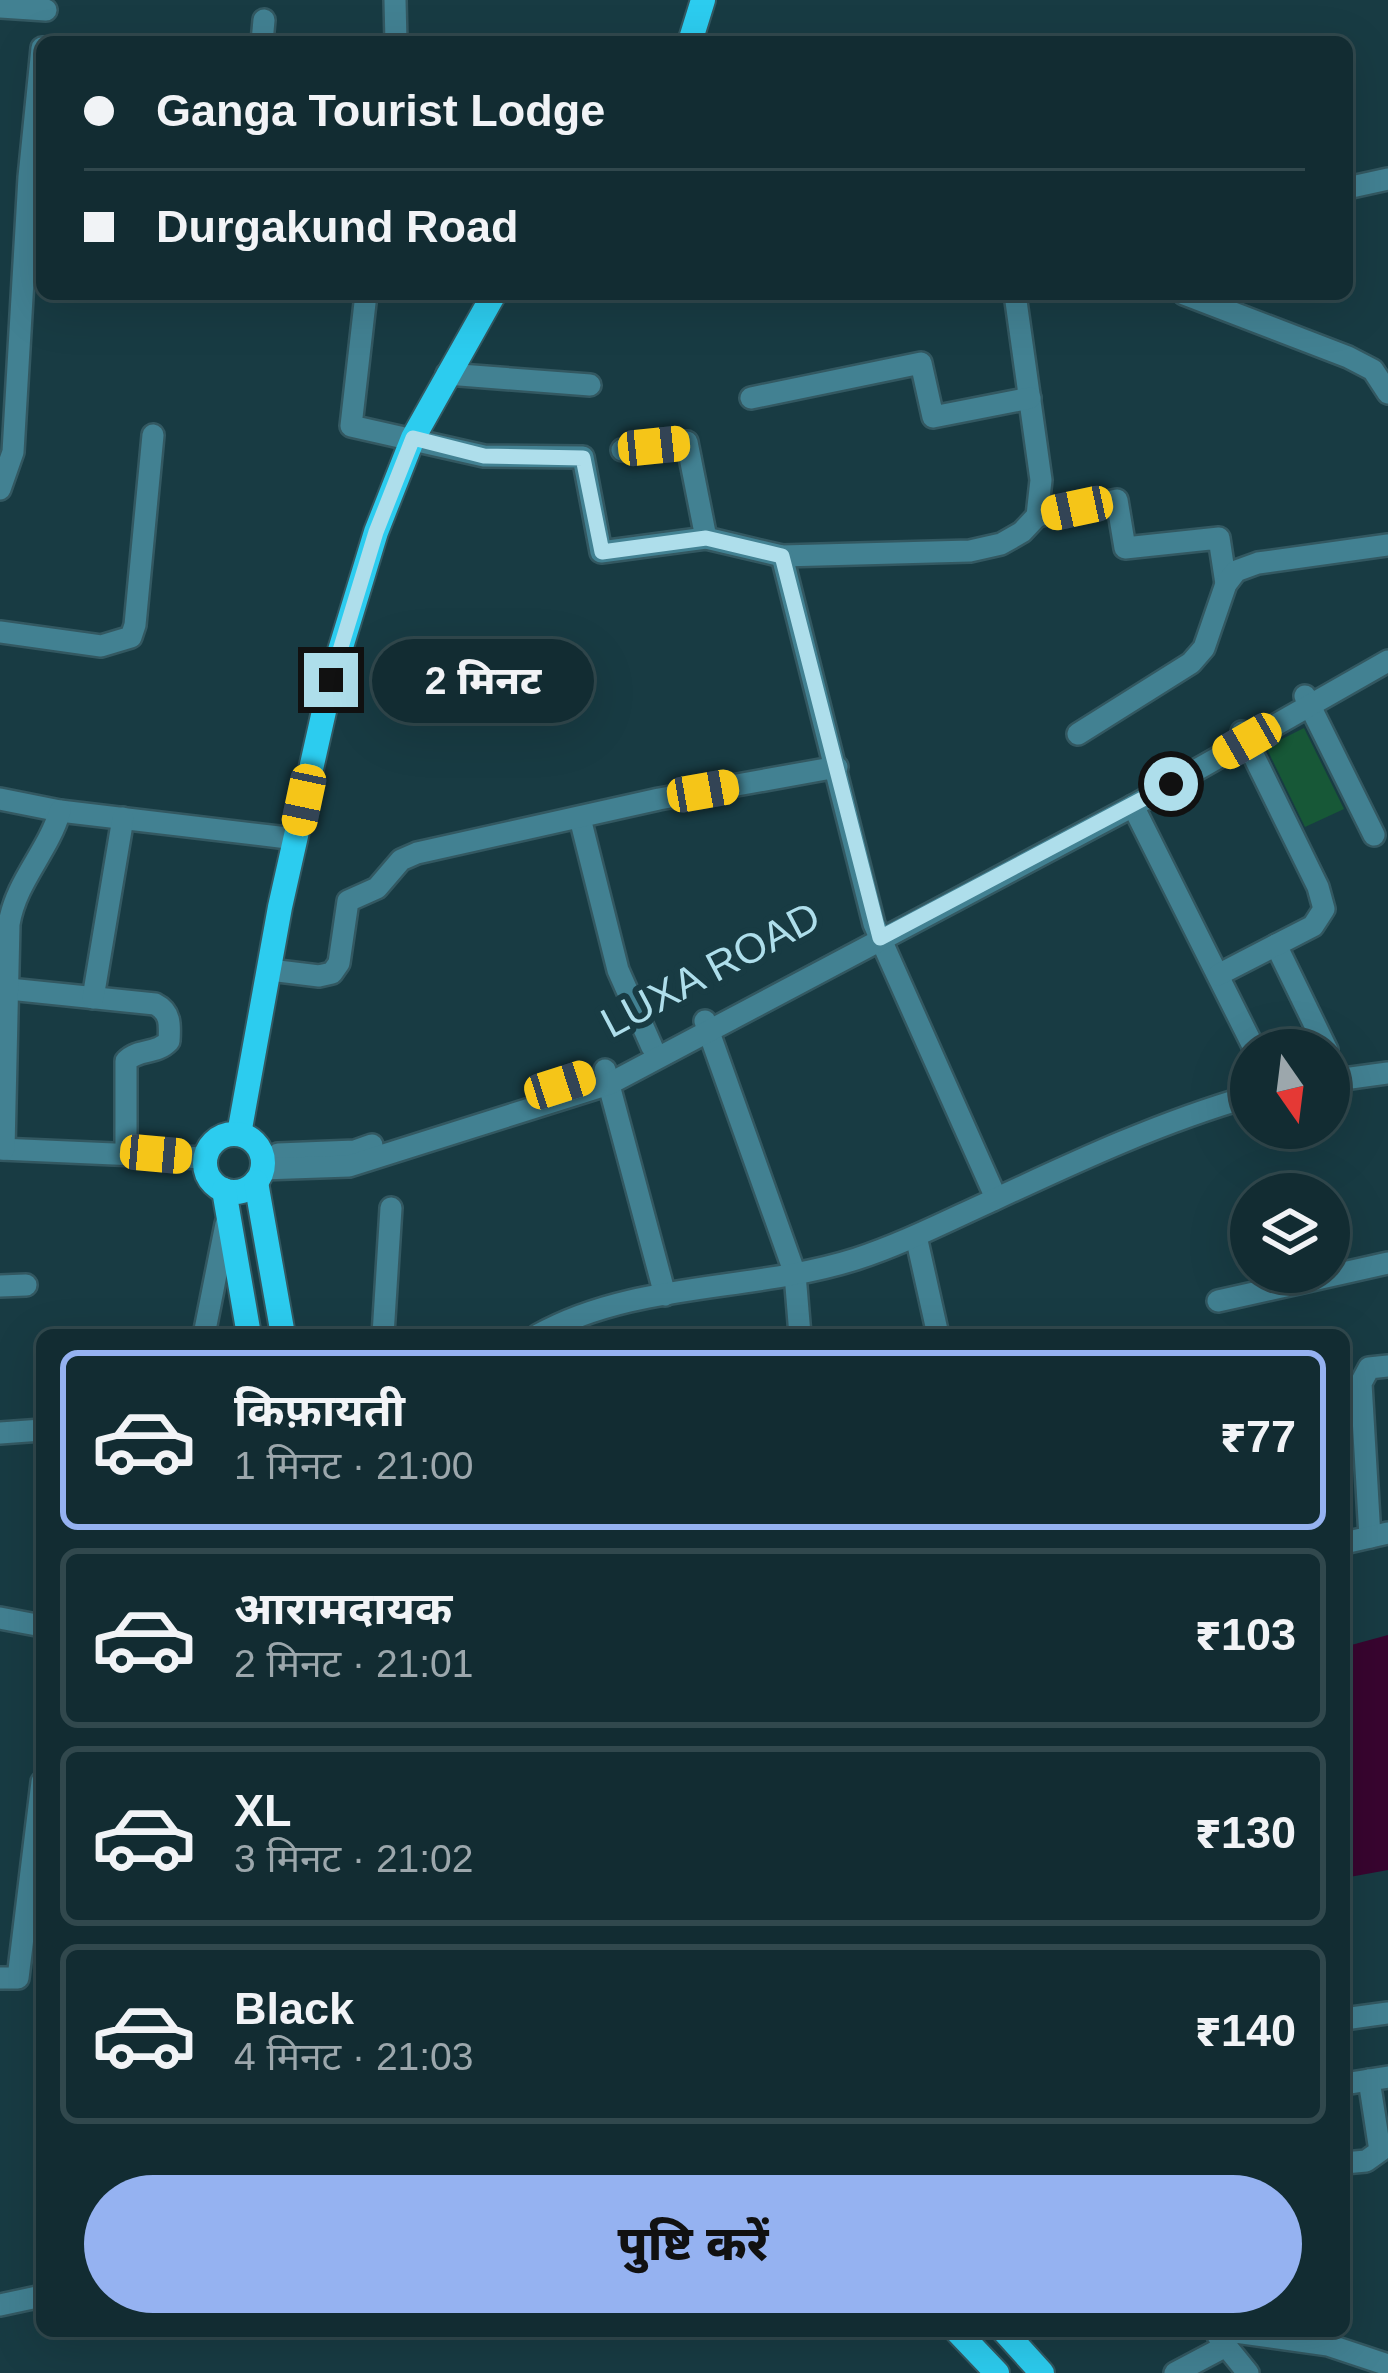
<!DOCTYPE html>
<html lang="hi">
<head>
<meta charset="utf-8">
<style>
	body { margin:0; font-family:Arial,"Noto Sans Devanagari",sans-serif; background:#1b343a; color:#f1f3f6; height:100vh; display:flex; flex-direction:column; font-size:45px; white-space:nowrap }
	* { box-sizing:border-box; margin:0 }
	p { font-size:39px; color:#9ca7ac }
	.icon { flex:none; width:66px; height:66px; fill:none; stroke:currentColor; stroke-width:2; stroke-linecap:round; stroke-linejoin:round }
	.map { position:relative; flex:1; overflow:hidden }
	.details { position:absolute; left:36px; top:1329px; width:1314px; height:1008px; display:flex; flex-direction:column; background:#122c32; border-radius:18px; box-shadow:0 12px 48px #0002,0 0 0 3px #31484d }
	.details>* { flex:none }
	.hud { position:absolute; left:36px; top:36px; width:1317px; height:264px; border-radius:18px; box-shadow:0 12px 48px #0002,0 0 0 3px #31484d; display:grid; align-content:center; height:264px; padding:0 48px; background:#122c32 }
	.needle { width:78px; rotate:166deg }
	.fabs { position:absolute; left:1230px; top:1029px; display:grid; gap:24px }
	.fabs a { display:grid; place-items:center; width:120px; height:120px; border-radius:50%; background:#122c32; box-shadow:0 12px 48px #0002,0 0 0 3px #31484d; font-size:60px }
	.end { position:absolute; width:54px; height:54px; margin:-27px; border:15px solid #aedeeb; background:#111; box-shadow:0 0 0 6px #111 }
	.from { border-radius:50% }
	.bubble { position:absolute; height:84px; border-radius:42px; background:#122c32; box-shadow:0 12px 48px #0002,0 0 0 3px #31484d; font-size:39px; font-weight:800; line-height:84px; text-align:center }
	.car { position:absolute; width:36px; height:72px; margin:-36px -18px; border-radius:15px; box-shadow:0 0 9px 3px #0007; background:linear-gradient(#f5c518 24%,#345 0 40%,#f5c518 0 76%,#345 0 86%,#f5c518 0) }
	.hud b { display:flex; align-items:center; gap:42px; height:114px; font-size:45px }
	.hud b+b { border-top:3px solid #31484d }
	.hud i { width:30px; height:30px; background:#f1f3f6 }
	ul { padding:21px 0 0; list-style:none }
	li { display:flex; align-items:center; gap:36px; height:180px; margin:0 24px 18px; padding:0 24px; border:6px solid #31484d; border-radius:18px }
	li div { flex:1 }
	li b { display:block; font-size:45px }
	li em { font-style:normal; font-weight:800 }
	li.selected { border-color:#95b2f1 }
	li>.icon { width:108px; height:108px; stroke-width:1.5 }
	.action { display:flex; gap:24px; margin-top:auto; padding:24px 48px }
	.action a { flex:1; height:138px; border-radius:72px; background:#95b2f1; color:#111; font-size:48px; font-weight:800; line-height:138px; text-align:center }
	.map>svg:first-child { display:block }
	.water { fill:#38052f }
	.building { fill:#175837 }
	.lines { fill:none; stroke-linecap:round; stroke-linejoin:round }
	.minor-casing { stroke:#335861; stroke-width:26 }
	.major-casing { stroke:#335861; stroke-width:28 }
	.minor { stroke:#428192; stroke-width:21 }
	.major { stroke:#2cccef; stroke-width:24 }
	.route { stroke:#aedeeb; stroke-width:15 }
	.labels { text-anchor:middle; stroke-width:12; stroke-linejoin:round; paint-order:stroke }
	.street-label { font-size:42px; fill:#aedeeb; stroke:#183b43 }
</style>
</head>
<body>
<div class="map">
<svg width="1388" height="2373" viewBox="0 0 1388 2373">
	<rect width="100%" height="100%" fill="#183b43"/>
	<path class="water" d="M1388,1635V1870L1344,1878V1647Z"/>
	<path class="building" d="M1304,728L1344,809L1305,827L1266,747Z"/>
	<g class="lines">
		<g class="minor-casing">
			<g id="minor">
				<path d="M395,0L396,42"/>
				<path d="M0,7L46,10"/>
				<path d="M262,42L264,20"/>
				<path d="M1347,188L1388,179"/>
				<path d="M366,294L351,426L484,456L583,457L601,552L706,538L782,556L970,551L1001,544L1022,532L1037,516L1041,480L1015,294"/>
				<path d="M1184,294L1348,357L1373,370L1388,393"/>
				<path d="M447,374L590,385"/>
				<path d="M751,398L921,363L933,417L1030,398"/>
				<path d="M622,450L687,442L706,538"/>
				<path d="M0,489L13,452L29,177L42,48"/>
				<path d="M1037,516L1117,500L1125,548L1219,538L1226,584"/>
				<path d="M782,556L874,924L996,1198"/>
				<path d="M0,632L101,646L131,637L135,625L153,435"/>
				<path d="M1305,696L1374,835"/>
				<path d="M1078,734L1191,663L1204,648L1226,584L1236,571L1258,563L1388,545"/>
				<path d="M0,799L60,811L296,839"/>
				<path d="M1133,806L1255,1050"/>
				<path d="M580,818L618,970L652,1047"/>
				<path d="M1276,945L1327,1050"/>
				<path d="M270,970L319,976L332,973L339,963L348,901L377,888L401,860L417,853L659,799L837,767"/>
				<path d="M1218,975L1313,926L1324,909L1318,887L1242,732"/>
				<path d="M9,989L155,1004C171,1012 170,1025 169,1041C156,1055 139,1048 126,1061V1152"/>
				<path d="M93,998L123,818"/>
				<path d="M705,1021L795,1274L800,1335"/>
				<path d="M605,1070L665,1295"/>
				<path d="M1329,1081L1388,1073"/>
				<path d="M0,1149L205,1158"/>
				<path d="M4,1149L9,924C16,881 48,852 60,811"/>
				<path d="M278,1154L355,1151L372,1145"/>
				<path d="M262,1169L349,1166L609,1084L1133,806L1388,661"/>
				<path d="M916,1236L938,1335"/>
				<path d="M0,1286L26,1285"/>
				<path d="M1218,1301L1388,1263"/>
				<path d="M204,1335L226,1224"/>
				<path d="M383,1335L391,1208"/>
				<path d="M538,1335C635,1281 752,1292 856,1259C902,1244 945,1222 989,1202C1075,1162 1160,1122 1251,1096"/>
				<path d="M0,1433L42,1430"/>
				<path d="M1370,1537L1361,1383L1369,1368L1388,1366"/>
				<path d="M1344,1543L1388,1533"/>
				<path d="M0,1618L42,1626"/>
				<path d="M0,1978H18L42,1782"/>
				<path d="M1344,2019L1388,2013"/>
				<path d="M1344,2084L1388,2077"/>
				<path d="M1344,2163L1366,2161L1380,2151L1369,2080"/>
				<path d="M0,2305L42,2296"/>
				<path d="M1228,2331L1328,2345L1388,2365"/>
				<path d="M1218,2336L1248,2373"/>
				<path d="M1175,2373L1226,2346"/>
			</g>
		</g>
		<g class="major-casing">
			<g id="major">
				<path d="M690,42L703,0"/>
				<path d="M239,1134L280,907L331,680L376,532L413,438L494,294"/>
				<circle cx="234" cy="1163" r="29"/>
				<path d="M256,1182L283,1335"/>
				<path d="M224,1190L249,1335"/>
				<path d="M957,2331L997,2373"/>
				<path d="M1004,2331L1042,2373"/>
			</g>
		</g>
		<use href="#minor" class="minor"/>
		<use href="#major" class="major"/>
	</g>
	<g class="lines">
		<path class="route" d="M331,680L376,532L413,438L484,456L583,458L602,552L706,538L782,556L880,938L1171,784"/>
	</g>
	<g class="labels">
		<g class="street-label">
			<text transform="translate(710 969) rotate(-28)" y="15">LUXA ROAD</text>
		</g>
	</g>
</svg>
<div class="fabs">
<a><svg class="needle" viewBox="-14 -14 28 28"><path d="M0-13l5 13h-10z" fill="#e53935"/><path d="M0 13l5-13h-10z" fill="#9ca7ac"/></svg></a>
<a><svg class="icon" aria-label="layers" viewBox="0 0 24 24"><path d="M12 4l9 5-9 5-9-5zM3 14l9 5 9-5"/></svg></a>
</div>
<i class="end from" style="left:1171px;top:784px"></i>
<i class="end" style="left:331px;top:680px"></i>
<div class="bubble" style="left:372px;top:639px;width:222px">2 मिनट</div>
<i class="car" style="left:654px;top:446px;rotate:84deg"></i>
<i class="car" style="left:1077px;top:508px;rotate:258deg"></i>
<i class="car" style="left:1247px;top:741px;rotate:240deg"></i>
<i class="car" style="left:703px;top:791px;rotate:80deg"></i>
<i class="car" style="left:304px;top:800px;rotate:192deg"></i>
<i class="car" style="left:560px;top:1085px;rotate:72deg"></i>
<i class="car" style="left:156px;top:1154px;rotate:95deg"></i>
<div class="hud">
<b><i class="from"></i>Ganga Tourist Lodge</b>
<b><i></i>Durgakund Road</b>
</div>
<section class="details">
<ul>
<li class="selected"><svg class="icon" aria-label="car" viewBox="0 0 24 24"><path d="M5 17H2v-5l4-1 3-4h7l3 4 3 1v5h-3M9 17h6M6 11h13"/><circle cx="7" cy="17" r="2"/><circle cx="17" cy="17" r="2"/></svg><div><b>किफ़ायती</b><p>1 मिनट · 21:00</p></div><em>₹77</em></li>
<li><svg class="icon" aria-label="car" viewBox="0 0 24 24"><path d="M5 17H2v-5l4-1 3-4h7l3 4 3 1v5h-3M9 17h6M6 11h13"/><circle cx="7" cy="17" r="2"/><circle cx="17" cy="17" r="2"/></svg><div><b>आरामदायक</b><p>2 मिनट · 21:01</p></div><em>₹103</em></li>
<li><svg class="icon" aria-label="car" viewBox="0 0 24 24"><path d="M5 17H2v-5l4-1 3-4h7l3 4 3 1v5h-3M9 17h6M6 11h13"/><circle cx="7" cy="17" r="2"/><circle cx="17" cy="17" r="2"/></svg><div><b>XL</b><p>3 मिनट · 21:02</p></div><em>₹130</em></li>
<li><svg class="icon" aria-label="car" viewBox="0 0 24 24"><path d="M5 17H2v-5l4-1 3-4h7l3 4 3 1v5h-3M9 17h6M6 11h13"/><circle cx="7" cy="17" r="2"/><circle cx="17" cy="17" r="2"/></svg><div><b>Black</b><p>4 मिनट · 21:03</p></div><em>₹140</em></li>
</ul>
<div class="action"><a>पुष्टि करें</a></div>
</section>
</div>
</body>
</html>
